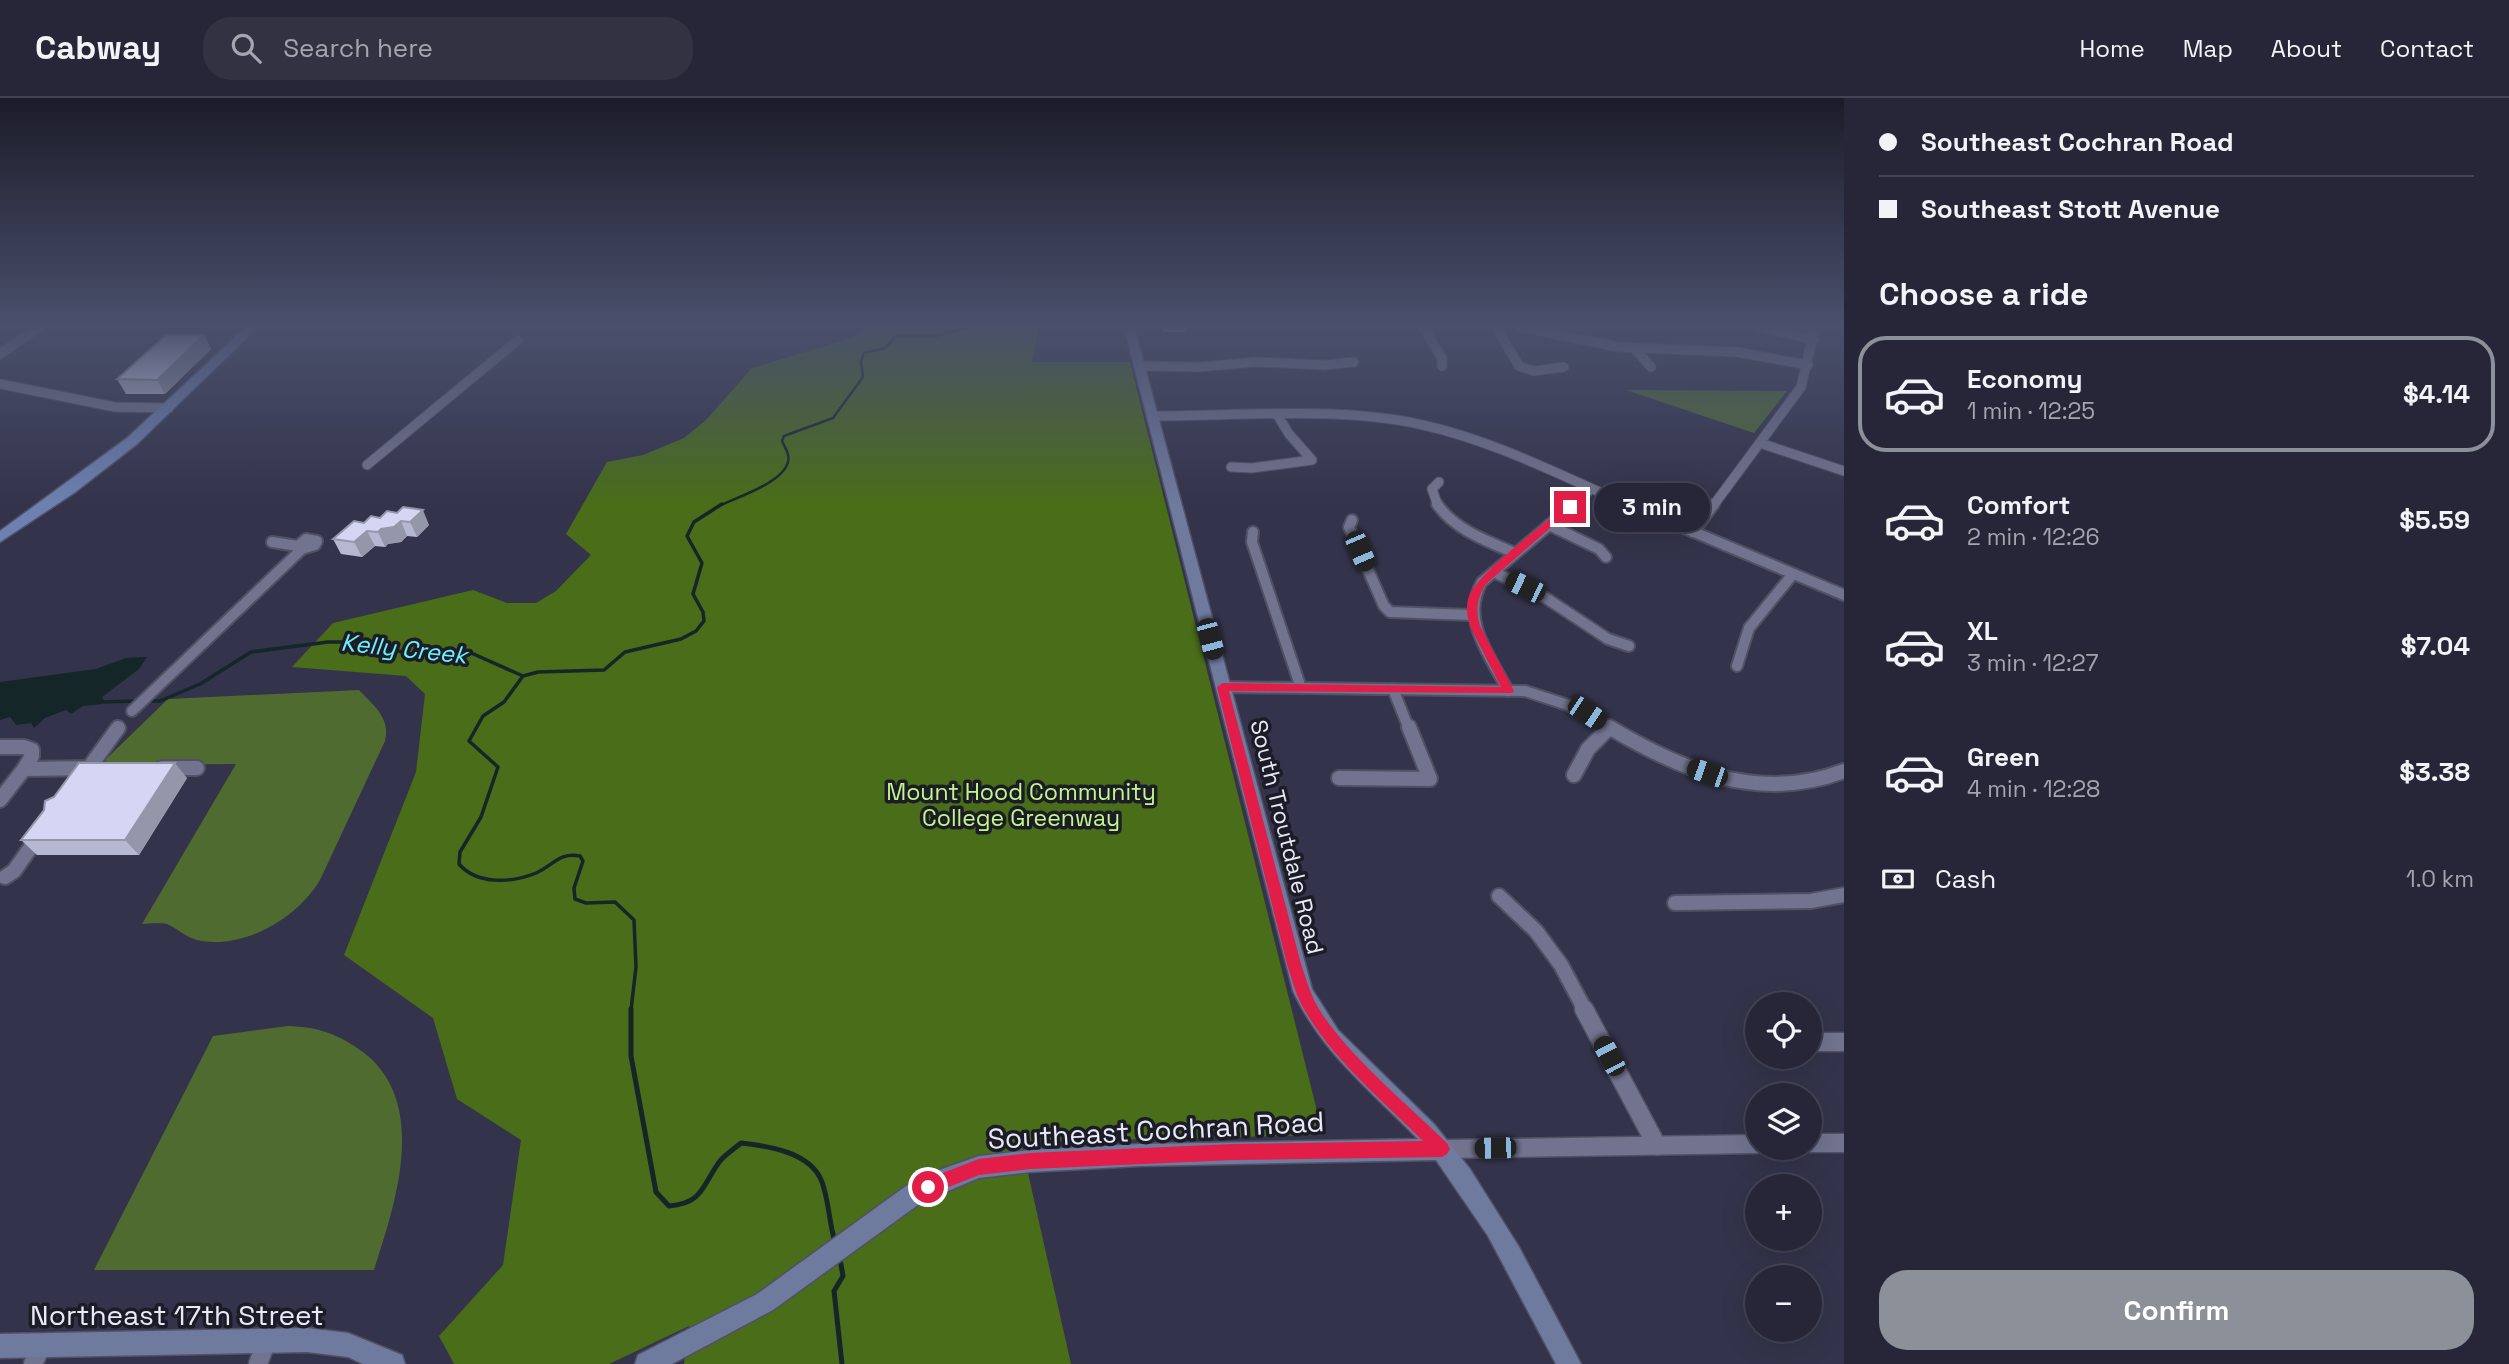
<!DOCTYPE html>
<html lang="en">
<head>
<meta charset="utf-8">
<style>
	body { margin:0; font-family:"Space Grotesk",sans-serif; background:#323243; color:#f1f3f6; height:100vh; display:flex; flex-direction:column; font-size:26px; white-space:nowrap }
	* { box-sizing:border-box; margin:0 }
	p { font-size:23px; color:#a4a5ae }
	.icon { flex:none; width:38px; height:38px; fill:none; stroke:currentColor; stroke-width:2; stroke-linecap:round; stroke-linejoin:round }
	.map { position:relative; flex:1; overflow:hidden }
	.sheet { display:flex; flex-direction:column; background:#262638; width:665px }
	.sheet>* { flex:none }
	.banner { display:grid; align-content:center; height:154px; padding:0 35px; background:#262638 }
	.fabs { position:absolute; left:1745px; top:894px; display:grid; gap:14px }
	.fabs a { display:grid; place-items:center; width:77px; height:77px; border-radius:50%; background:#262638; box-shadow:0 7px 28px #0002,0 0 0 2px #424353; font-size:35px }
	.end { position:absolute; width:32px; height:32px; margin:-16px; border:9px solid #e11d48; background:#fff; box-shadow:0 0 0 4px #fff }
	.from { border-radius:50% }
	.bubble { position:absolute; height:49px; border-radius:24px; background:#262638; box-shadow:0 7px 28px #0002,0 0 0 2px #424353; font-size:23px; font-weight:800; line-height:49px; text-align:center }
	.car { position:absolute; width:21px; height:42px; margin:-21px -10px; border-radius:9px; box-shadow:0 0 5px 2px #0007; background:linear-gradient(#222 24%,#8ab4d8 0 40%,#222 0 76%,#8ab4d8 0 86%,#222 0) }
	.banner b { display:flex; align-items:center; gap:24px; height:66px; font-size:26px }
	.banner b+b { border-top:2px solid #424353 }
	.banner i { width:18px; height:18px; background:#f1f3f6 }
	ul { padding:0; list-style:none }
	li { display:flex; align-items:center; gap:21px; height:116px; margin:0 14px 10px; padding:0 21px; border:4px solid transparent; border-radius:28px }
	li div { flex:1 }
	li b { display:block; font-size:26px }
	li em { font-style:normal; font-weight:800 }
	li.selected { border-color:#8c9099 }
	li>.icon { width:63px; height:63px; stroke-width:1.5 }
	h2 { padding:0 35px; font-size:32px; line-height:84px }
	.pay { display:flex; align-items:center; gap:18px; height:77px; padding:0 35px; font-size:26px }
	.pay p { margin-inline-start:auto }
	.button { display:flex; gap:14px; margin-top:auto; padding:14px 35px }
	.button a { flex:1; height:80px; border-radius:28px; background:#8c9099; color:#fff; font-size:28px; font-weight:800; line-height:80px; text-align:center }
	header { display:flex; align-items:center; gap:42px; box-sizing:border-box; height:98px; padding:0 35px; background:#262638; border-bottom:2px solid #424353 }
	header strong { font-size:33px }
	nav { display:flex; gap:38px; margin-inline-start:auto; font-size:24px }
	.search { width:490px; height:63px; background:#323243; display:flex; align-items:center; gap:18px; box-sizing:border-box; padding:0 24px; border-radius:28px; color:#a4a5ae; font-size:26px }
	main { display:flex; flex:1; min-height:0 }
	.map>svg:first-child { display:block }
	.green { fill:#4f6b30 }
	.forest { fill:#496d18 }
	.water { fill:#152628 }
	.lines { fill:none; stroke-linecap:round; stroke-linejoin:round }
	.stream-far2 { stroke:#152628; stroke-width:2.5 }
	.stream-far1 { stroke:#152628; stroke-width:3.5 }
	.stream { stroke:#152628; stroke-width:5 }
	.street-far3-casing { stroke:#505164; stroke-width:11 }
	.street-far2-casing { stroke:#505164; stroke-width:14 }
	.street-far1-casing { stroke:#505164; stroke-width:18 }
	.street-casing { stroke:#505164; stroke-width:21 }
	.secondary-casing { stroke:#505164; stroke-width:3 }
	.primary-casing { stroke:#505164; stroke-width:3 }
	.street-far3 { stroke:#72738e; stroke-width:9 }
	.street-far2 { stroke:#72738e; stroke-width:10 }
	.street-far1 { stroke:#72738e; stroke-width:14 }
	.street { stroke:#72738e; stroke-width:18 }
	.secondary { fill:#6f7a9f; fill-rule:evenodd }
	.primary { fill:#6c80b1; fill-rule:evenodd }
	.wall { fill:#b6b8d1 }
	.shaded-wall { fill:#9496aa }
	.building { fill:#d4d6f3; stroke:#9496aa; stroke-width:2 }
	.route { fill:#e11d48 }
	.labels { text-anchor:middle; stroke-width:7; stroke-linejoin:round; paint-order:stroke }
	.park-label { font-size:23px; fill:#c2f78a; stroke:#1c1c27 }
	.street-label { font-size:23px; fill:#e8e9f8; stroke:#1c1c27 }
	.water-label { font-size:24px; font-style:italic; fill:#6bf2ff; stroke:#1c1c27 }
	.near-street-label { font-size:28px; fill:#e8e9f8; stroke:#1c1c27 }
</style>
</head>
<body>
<header>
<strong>Cabway</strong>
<div class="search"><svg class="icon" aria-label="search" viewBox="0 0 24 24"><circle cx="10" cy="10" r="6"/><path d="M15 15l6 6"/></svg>Search here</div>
<nav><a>Home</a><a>Map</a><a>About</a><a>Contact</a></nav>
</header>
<main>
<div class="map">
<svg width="1844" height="1266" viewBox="0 0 1844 1266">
	<rect width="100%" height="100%" fill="#33334b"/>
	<g class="green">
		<path d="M1626,292L1787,293L1754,335Z"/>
		<path d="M359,592C373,607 391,620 385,643L320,782C298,819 247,850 202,843C188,841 181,833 169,827C162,824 149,826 142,826L236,666L105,667L106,661L168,601Z"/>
		<path d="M288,928C319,929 338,936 363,954C430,1005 395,1106 374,1172H94L213,938Z"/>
	</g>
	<path class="forest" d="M873,229H1039L1032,264H1130L1323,1037L1021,1044L1071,1266H684L689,1228L609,1266H454L439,1238L503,1167L521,1042L457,1001L433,920L344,857L416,674L425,596L406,578L292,569L333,525L473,492L507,505H536L556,493L591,457L566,436L607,364L643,357L684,340L706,322L752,270L848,241Z"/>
	<path class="water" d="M126,560L147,559L139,571L102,599L104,603L102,606L83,608L71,616L66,612L45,620L34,630L31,625L16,627L10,619L0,622V584L96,571Z"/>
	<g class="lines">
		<path class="stream-far2" d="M719,408C737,399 783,385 788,364C790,356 785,350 782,343L784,338L833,320L863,279L861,264L864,255L885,250L896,238H936L970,229"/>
		<g class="stream-far1">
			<path d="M149,603H160L200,586L251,554L328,544H372L408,556L451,552L469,554L523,578"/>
			<path d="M100,604L138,603"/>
			<path d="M631,912L636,869L634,822L615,804L586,805L575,801L574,790L583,763L580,758C559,754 554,767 536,775C512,785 477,787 459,766L460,754L481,719L498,669L469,643L483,618L504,604L523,578L538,574L604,572L625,554L681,541L696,533L704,523L703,514L693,496L702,465L687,438L694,424L722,406"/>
		</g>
		<g class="stream">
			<path d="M631,911V958L656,1094L669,1108C704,1105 702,1087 720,1063C726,1056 734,1051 741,1045C768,1048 811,1054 822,1084C829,1103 829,1125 835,1144"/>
			<path d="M840,1161L843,1178L834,1193L842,1266"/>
		</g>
		<g class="street-far3-casing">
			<g id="street-far3">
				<path d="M1423,229L1442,260V268"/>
				<path d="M1496,229L1519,268L1534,273L1564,269"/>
				<path d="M1519,229L1619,249L1737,254L1808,267"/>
				<path d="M1761,229L1814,242"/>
				<path d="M1635,251L1651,269"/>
				<path d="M0,256L39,229"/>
				<path d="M1140,268L1199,269L1256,264L1324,267L1354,264"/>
				<path d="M0,286L115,309L169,310"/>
				<path d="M1153,318C1238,318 1341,308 1423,327C1495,343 1564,379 1631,408"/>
				<path d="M1760,345L1844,373"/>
				<path d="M367,367L518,242"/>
				<path d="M1231,369L1252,370L1312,362L1289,336L1278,318"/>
				<path d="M1438,408L1432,391L1439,384"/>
				<path d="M1572,408L1591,391"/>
				<path d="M1713,408L1801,289L1815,229"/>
			</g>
		</g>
		<g class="street-far2-casing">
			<g id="street-far2">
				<path d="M1437,406C1455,432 1487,443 1515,455"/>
				<path d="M1627,406L1844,497"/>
				<path d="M1352,422L1349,429L1384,508L1390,514L1472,517"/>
				<path d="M1549,427L1599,451L1606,459"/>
				<path d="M1253,434L1252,444L1301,590"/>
				<path d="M1693,434L1714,406"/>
				<path d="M306,441L317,443L315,447L302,451L298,448Z"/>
				<path d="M272,444L298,448"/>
				<path d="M1494,474L1546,500L1608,541L1629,548"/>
				<path d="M1737,568L1749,530L1793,476"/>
				<path d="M1223,589L1525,593L1568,607L1612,631"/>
				<path d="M1393,591L1409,631"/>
				<path d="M1508,593C1491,559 1460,522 1482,484L1574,406"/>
				<path d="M132,613L302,451"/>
			</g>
		</g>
		<g class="street-far1-casing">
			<g id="street-far1">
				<path d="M1609,629C1682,673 1760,705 1844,673"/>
				<path d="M0,649H24L32,652V658L24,671"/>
				<path d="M162,670H197"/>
				<path d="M86,674L118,630"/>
				<path d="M1574,677L1588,651L1609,630"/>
				<path d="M1339,680L1430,681L1409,629"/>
				<path d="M0,702L24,671L92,670"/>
				<path d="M5,779L14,773L38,739"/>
				<path d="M1499,798L1536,833L1561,867L1585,912"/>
				<path d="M1675,805L1811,803L1844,797"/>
			</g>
		</g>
		<g class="street-casing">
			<g id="street">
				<path d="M1584,911L1657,1048"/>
				<path d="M1810,944H1844"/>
				<path d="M1810,1045H1844"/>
				<path d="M1442,1051L1757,1046"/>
				<path d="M33,1266L42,1247"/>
				<path d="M258,1266L267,1242"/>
			</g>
		</g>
		<g class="secondary-casing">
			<g id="secondary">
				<path d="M1124,229H1134L1312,891L1338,932L1434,1026L1470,1071L1519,1149L1581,1266H1556L1488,1138L1436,1062L1140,1068L1030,1074L979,1080L922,1104L773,1212L672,1266H635L638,1257L757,1196L906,1088L942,1071L979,1058L1030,1052L1140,1046L1418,1041C1372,994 1321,954 1293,893Z"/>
				<path d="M307,1230L348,1235L402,1257L405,1266H363L348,1259L307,1254L0,1260V1236Z"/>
			</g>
		</g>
		<g class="primary-casing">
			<path id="primary" d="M246,229H258L137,346L74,395L0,444V433L127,340Z"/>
		</g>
		<use href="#street-far3" class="street-far3"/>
		<use href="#street-far2" class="street-far2"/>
		<use href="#street-far1" class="street-far1"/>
		<use href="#street" class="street"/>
		<use href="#secondary" class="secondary"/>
		<use href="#primary" class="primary"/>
	</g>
	<g class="wall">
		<path d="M1161,229H1187L1186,234H1163Z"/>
		<path d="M204,237L211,251L165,296H126L117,281Z"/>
		<path d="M397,415L429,427L417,439L407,438L401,444L388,446L385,449L375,448L362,459L341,456L333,441L364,425Z"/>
		<path d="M187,680L139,757H37L21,742Z"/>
	</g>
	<g class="shaded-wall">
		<path d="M204,237L211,251L165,296L157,282Z"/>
		<path d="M423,412L429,427L417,439L410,424Z"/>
		<path d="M401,423L407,438L401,444L388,446L385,449L378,434L381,431Z"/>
		<path d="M367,433L375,448L362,459L354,444Z"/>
		<path d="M175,665L187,680L139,757L125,742Z"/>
	</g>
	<g class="building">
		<path d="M166,237H204L157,282L117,281Z"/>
		<path d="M403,409L423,412L410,424L401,423L394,429L381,431L378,434L367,433L354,444L333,441L354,423L364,425L371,418L380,420L387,413L397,415Z"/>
		<path d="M79,665H175L125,742H21L44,712L45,703L54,699Z"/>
	</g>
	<linearGradient id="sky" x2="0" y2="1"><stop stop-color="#1c1c29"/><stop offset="0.56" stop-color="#4a506c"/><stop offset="1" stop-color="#4a506c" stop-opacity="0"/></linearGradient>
	<rect width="1844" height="406" fill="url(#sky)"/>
	<path class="route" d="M1567,407L1574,409L1486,486C1477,500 1475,512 1480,528L1514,593L1512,595L1229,593L1301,866C1305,878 1309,891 1314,902C1336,947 1409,1008 1447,1045L1450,1051L1447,1056L1442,1059L1234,1062L1030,1071L979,1077L928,1097L922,1095L920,1089L922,1083L979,1061L1030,1055L1234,1046L1423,1043C1382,1002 1333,962 1304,911C1296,898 1292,881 1287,866L1217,589L1223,585L1501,589L1470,528C1467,518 1465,506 1470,496C1482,472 1543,427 1567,407Z"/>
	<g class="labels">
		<g class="park-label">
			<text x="1021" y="702">Mount Hood Community<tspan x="1021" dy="26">College Greenway</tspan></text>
		</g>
		<g class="street-label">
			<text transform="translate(1287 739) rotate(76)" y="8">South Troutdale Road</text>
		</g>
		<g class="water-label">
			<text transform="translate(404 551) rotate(6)" y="8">Kelly Creek</text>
		</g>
		<g class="near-street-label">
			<text transform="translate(1156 1032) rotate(-3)" y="10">Southeast Cochran Road</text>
			<text x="177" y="1227">Northeast 17th Street</text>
		</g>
	</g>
</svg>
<div class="fabs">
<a><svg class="icon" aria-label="locate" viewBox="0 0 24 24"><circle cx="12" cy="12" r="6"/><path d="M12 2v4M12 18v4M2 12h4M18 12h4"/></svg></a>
<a><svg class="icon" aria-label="layers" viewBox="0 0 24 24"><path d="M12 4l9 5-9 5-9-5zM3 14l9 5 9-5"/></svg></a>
<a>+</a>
<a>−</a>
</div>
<i class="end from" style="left:928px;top:1089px"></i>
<i class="end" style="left:1570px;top:409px"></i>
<div class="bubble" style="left:1594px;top:385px;width:116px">3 min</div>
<i class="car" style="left:1360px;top:453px;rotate:157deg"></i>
<i class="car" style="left:1525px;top:489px;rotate:296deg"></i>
<i class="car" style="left:1210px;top:541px;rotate:165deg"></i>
<i class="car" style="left:1587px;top:615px;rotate:124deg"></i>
<i class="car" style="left:1707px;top:675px;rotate:289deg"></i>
<i class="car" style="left:1609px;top:958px;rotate:332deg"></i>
<i class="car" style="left:1495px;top:1050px;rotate:269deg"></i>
</div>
<section class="sheet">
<div class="banner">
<b><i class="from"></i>Southeast Cochran Road</b>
<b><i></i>Southeast Stott Avenue</b>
</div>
<h2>Choose a ride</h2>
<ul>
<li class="selected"><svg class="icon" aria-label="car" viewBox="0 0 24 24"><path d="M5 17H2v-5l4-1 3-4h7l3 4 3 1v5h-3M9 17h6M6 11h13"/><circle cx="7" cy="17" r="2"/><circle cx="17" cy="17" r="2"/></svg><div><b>Economy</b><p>1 min · 12:25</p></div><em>$4.14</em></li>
<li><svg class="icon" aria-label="car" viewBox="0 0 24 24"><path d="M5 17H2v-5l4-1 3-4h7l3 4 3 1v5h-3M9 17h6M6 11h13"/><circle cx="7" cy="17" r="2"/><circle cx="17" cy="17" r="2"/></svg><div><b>Comfort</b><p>2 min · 12:26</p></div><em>$5.59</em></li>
<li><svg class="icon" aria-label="car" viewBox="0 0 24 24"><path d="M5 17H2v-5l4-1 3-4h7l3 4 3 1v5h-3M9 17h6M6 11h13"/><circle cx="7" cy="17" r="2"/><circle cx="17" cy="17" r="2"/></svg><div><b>XL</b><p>3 min · 12:27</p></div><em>$7.04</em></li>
<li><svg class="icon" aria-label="car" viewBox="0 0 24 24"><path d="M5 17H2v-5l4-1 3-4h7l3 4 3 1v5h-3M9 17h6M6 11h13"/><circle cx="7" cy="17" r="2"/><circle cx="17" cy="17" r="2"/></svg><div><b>Green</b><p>4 min · 12:28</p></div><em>$3.38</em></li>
</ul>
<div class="pay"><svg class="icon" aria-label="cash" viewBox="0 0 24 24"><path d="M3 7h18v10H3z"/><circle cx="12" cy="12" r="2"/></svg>Cash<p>1.0 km</p></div>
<div class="button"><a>Confirm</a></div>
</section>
</main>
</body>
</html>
